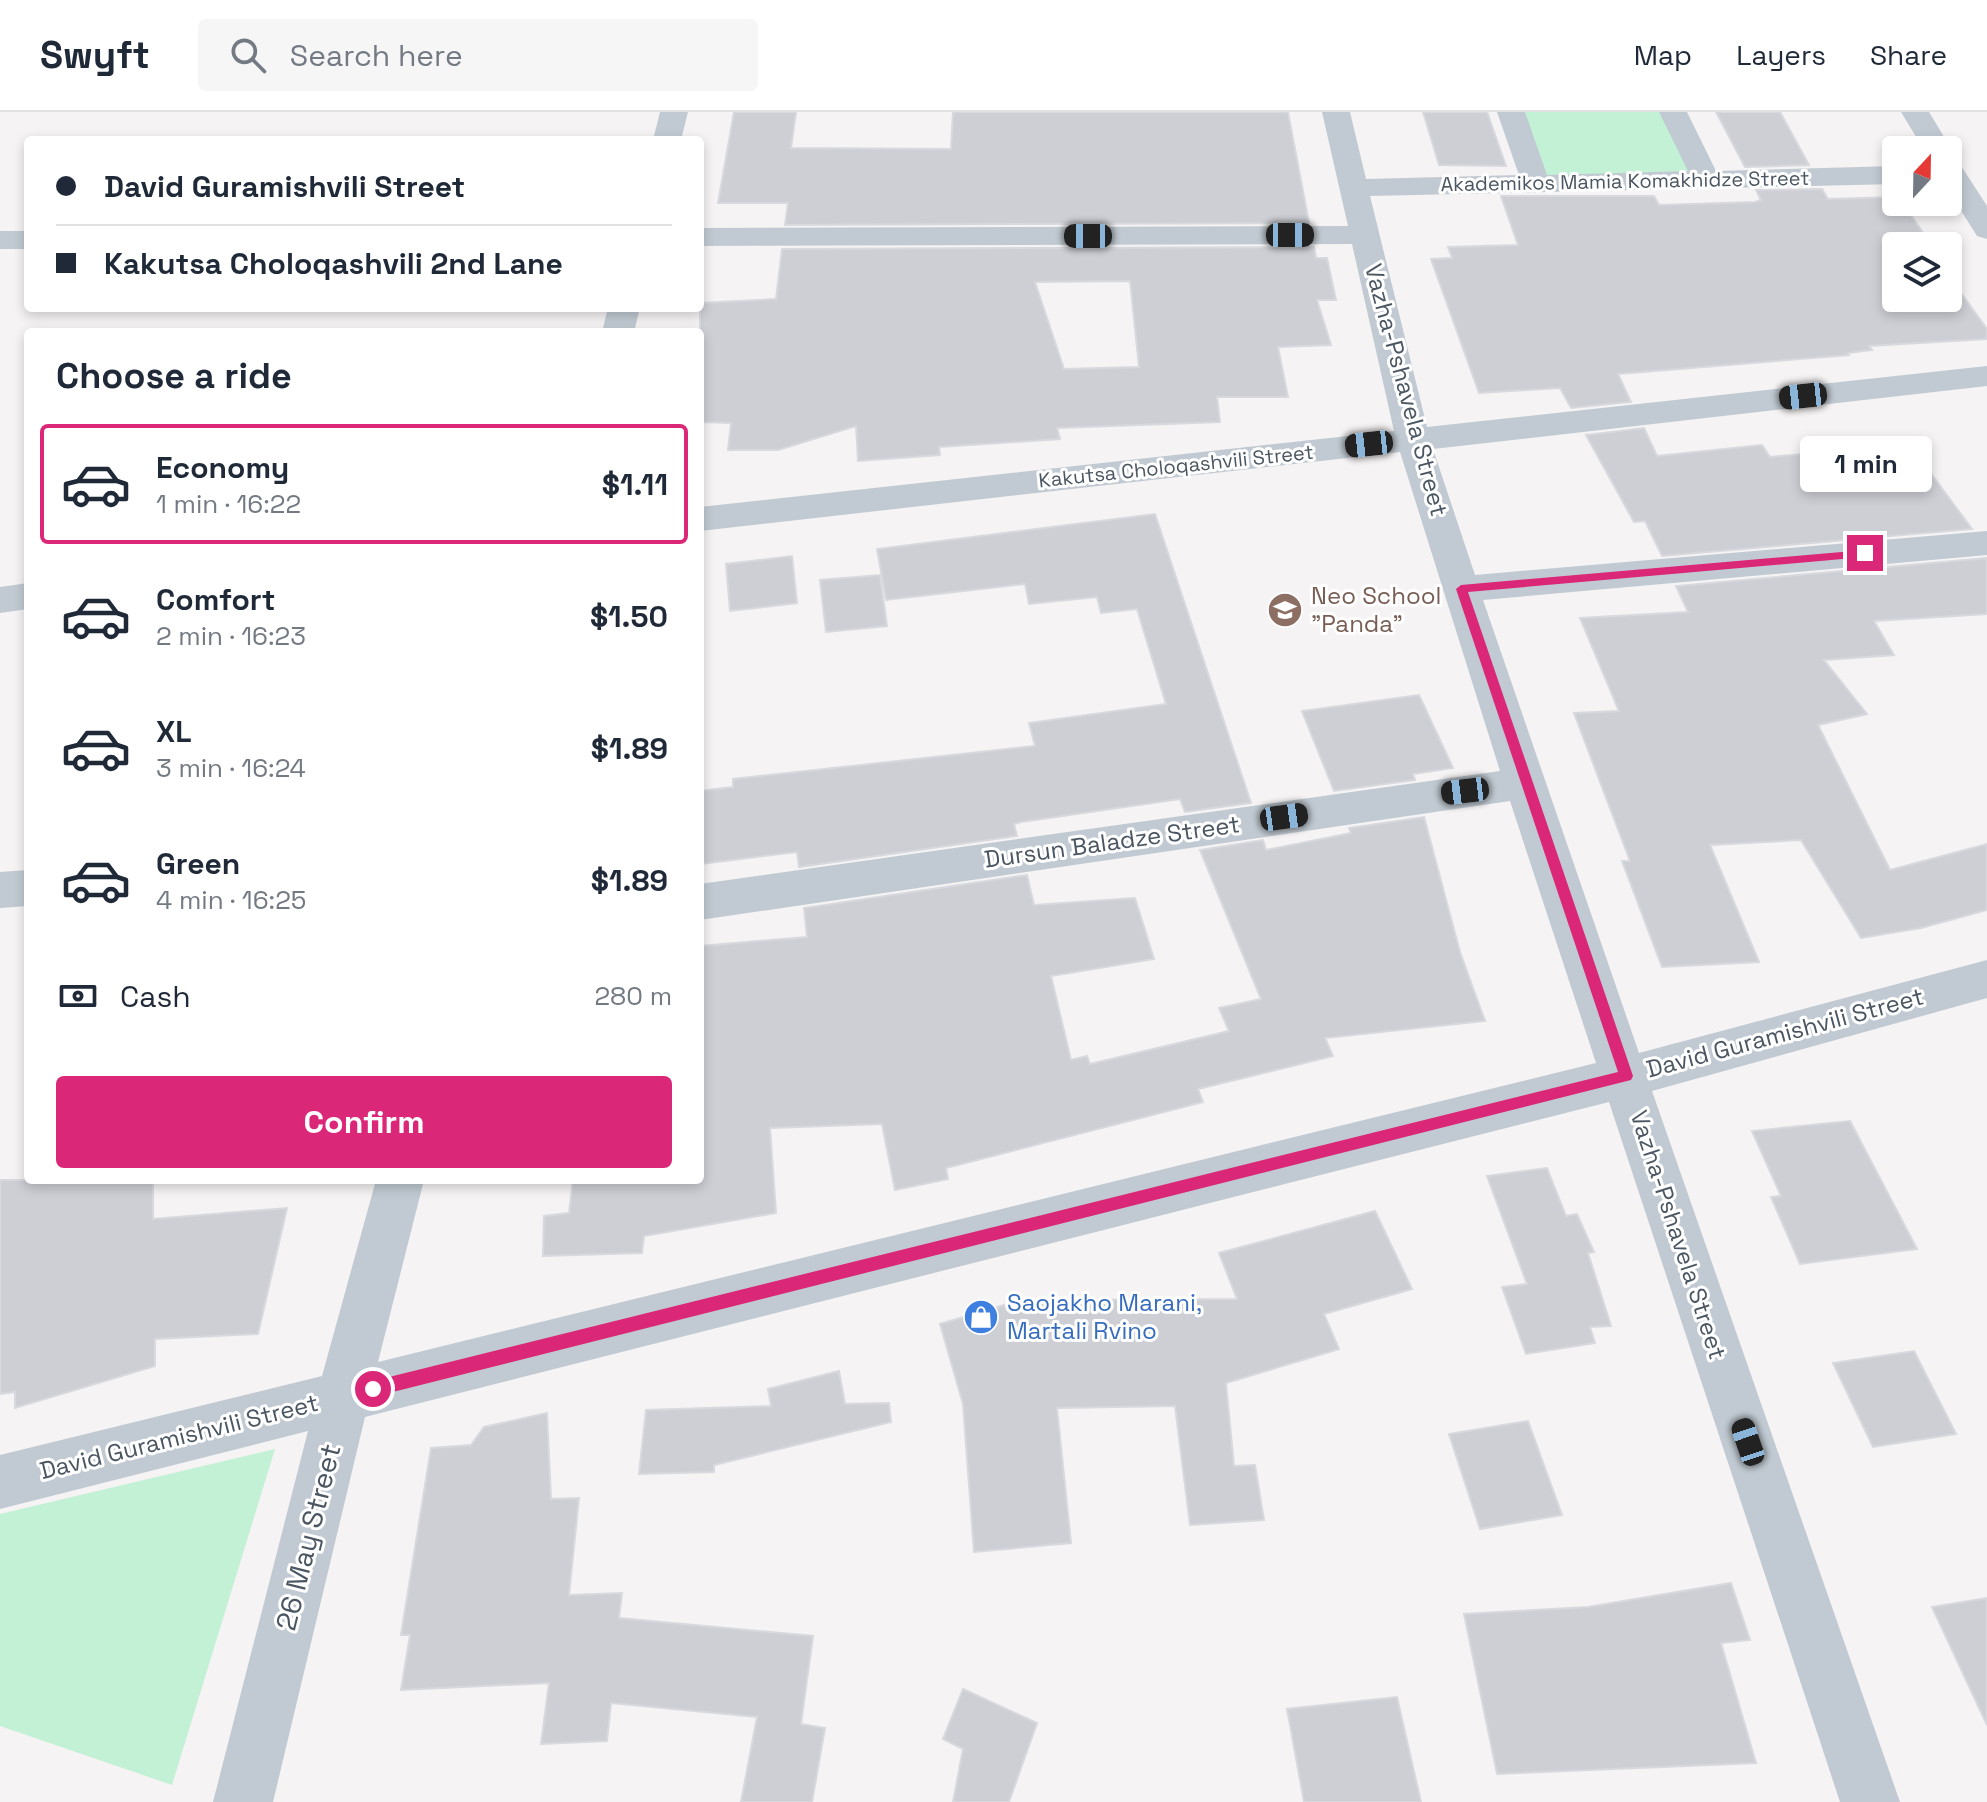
<!DOCTYPE html>
<html lang="en">
<head>
<meta charset="utf-8">
<style>
	body { margin:0; font-family:"Space Grotesk",sans-serif; background:#f6f6f7; color:#1f2937; height:100vh; display:flex; flex-direction:column; font-size:30px; white-space:nowrap }
	* { box-sizing:border-box; margin:0 }
	p { font-size:26px; color:#747a83 }
	.icon { flex:none; width:44px; height:44px; fill:none; stroke:currentColor; stroke-width:2; stroke-linecap:round; stroke-linejoin:round }
	.map { position:relative; flex:1; overflow:hidden }
	.details { position:absolute; left:24px; top:216px; width:680px; height:856px; display:flex; flex-direction:column; background:#fff; border-radius:8px; box-shadow:0 4px 12px #0003 }
	.details>* { flex:none }
	.banner { position:absolute; left:24px; top:24px; width:680px; height:176px; border-radius:8px; box-shadow:0 4px 12px #0003; display:grid; align-content:center; height:176px; padding:0 32px; background:#fff }
	.needle { width:52px; rotate:22deg }
	.tools { position:absolute; left:1882px; top:24px; display:grid; gap:16px }
	.tools a { display:grid; place-items:center; width:80px; height:80px; border-radius:8px; background:#fff; box-shadow:0 4px 12px #0003; font-size:40px }
	.end { position:absolute; width:36px; height:36px; margin:-18px; border:10px solid #db2777; background:#fff; box-shadow:0 0 0 4px #fff }
	.from { border-radius:50% }
	.bubble { position:absolute; height:56px; border-radius:8px; background:#fff; box-shadow:0 4px 12px #0003; font-size:26px; font-weight:700; line-height:56px; text-align:center }
	.car { position:absolute; width:24px; height:48px; margin:-24px -12px; border-radius:10px; box-shadow:0 0 6px 2px #0007; background:linear-gradient(#222 24%,#8ab4d8 0 40%,#222 0 76%,#8ab4d8 0 86%,#222 0) }
	.banner b { display:flex; align-items:center; gap:28px; height:76px; font-size:30px }
	.banner b+b { border-top:2px solid #e0e1e3 }
	.banner i { width:20px; height:20px; background:#1f2937 }
	ul { padding:0; list-style:none }
	li { display:flex; align-items:center; gap:24px; height:120px; margin:0 16px 12px; padding:0 16px; border:4px solid transparent; border-radius:8px }
	li div { flex:1 }
	li b { display:block; font-size:30px }
	li em { font-style:normal; font-weight:700 }
	li.active { border-color:#db2777 }
	li>.icon { width:72px; height:72px; stroke-width:1.5 }
	h2 { padding:0 32px; font-size:36px; line-height:96px }
	.pay { display:flex; align-items:center; gap:20px; height:88px; padding:0 32px; font-size:30px }
	.pay p { margin-inline-start:auto }
	.cta { display:flex; gap:16px; margin-top:auto; padding:16px 32px }
	.cta a { flex:1; height:92px; border-radius:8px; background:#db2777; color:#fff; font-size:32px; font-weight:700; line-height:92px; text-align:center }
	header { display:flex; align-items:center; gap:48px; box-sizing:border-box; height:112px; padding:0 40px; background:#fff; border-bottom:2px solid #e0e1e3 }
	header strong { font-size:38px }
	nav { display:flex; gap:44px; margin-inline-start:auto; font-size:28px }
	.search { width:560px; height:72px; background:#f6f6f7; display:flex; align-items:center; gap:20px; box-sizing:border-box; padding:0 28px; border-radius:8px; color:#747a83; font-size:30px }
	.map>svg:first-child { display:block }
	.green { fill:#c3f1d5 }
	.building { fill:#cdcfd5; stroke:#d7d9de; stroke-width:2; fill-rule:evenodd }
	.lines { fill:none; stroke-linecap:round; stroke-linejoin:round }
	.minor { fill:#c1cad2; fill-rule:evenodd }
	.route { fill:#db2777 }
	.labels { text-anchor:middle; stroke-width:6; stroke-linejoin:round; paint-order:stroke }
	.far-street-label { font-size:20px; fill:#4a5661; stroke:#fff }
	.street-label { font-size:24px; fill:#4a5661; stroke:#fff }
	.education-label { font-size:24px; fill:#785e54; stroke:#fff; text-anchor:start }
	.shop-label { font-size:24px; fill:#366cbe; stroke:#fff; text-anchor:start }
	.near-street-label { font-size:28px; fill:#4a5661; stroke:#fff }
</style>
</head>
<body>
<header>
<strong>Swyft</strong>
<div class="search"><svg class="icon" aria-label="search" viewBox="0 0 24 24"><circle cx="10" cy="10" r="6"/><path d="M15 15l6 6"/></svg>Search here</div>
<nav><a>Map</a><a>Layers</a><a>Share</a></nav>
</header>
<div class="map">
<svg width="1987" height="1690" viewBox="0 0 1987 1690">
	<rect width="100%" height="100%" fill="#f5f3f3"/>
	<g class="green">
		<path d="M1511,0H1673L1705,66L1536,71Z"/>
		<path d="M275,1337L172,1673L0,1614V1402Z"/>
	</g>
	<g class="building">
		<path d="M734,0H796L791,36L951,37L953,0H1288L1309,111L785,113L788,91H718Z"/>
		<path d="M1423,0H1487L1506,54L1439,53Z"/>
		<path d="M1716,0H1780L1809,53L1745,55Z"/>
		<path d="M1822,77L1828,87L1896,85V90H1902L1932,134H1896V186H1948V163L1987,217V227L1869,234L1872,238L1848,241L1849,243L1618,262L1631,290L1571,296L1560,276L1479,281L1431,147L1452,146L1448,135L1518,133L1501,84H1654L1659,93L1755,90L1761,88L1756,78Z"/>
		<path d="M1314,135L1316,146H1327L1336,188H1317L1331,233L1278,235L1288,285H1217L1220,310L1057,316L1060,327L939,335L940,343L858,349L856,314L778,338H728L731,311L700,310V191L776,187L782,137ZM1130,169L1139,255L1064,257L1035,170Z"/>
		<path d="M1644,316L1657,344L1762,333L1770,345L1834,339L1848,359L1924,352L1972,417L1662,444L1645,409L1634,410L1586,323Z"/>
		<path d="M1155,402L1251,691L1185,700L1180,687L1021,710L1014,712L1017,724L799,755L797,740L700,752V679L733,675V667L1035,634L1029,611L1166,592L1137,497L1101,501L1097,485L1029,492L1025,472L886,488L877,437Z"/>
		<path d="M792,444L797,491L730,499L726,452Z"/>
		<path d="M1987,446V502L1874,509L1894,543L1824,548L1867,602L1818,613L1890,758L1987,732V798L1921,816L1861,826L1801,728L1710,733L1759,850L1662,855L1622,749H1630L1574,601L1619,599L1580,506L1688,500L1676,474Z"/>
		<path d="M880,463L887,514L826,520L820,468Z"/>
		<path d="M1419,583L1453,656L1413,662L1415,668L1334,679L1302,599Z"/>
		<path d="M1424,705L1460,840L1485,909L1325,926L1333,944L1198,977L1203,990L946,1056L948,1067L895,1078L882,1012L770,1016L776,1101L644,1124L642,1141L543,1144L544,1104L569,1101L573,1068H700V834L807,825L804,796L1027,763L1034,793L1135,786L1154,847L1051,864L1071,948L1087,944L1090,952L1229,919L1219,896L1261,887L1200,738L1263,728L1266,738L1351,721L1349,716Z"/>
		<path d="M1850,1009L1917,1137L1800,1152L1771,1085L1781,1084L1752,1019Z"/>
		<path d="M1547,1056L1566,1104L1577,1102L1594,1140L1588,1141L1611,1214L1590,1215L1595,1231L1526,1242L1502,1175L1527,1172L1487,1064Z"/>
		<path d="M0,1068H153V1107L287,1096L258,1222L155,1227V1254L15,1296V1280L0,1282Z"/>
		<path d="M1375,1099L1412,1177L1324,1202L1339,1237L1226,1271L1234,1354L1255,1353L1264,1408L1190,1413L1175,1294L1057,1296L1071,1431L974,1440L963,1292L940,1212L1021,1188L1237,1187L1219,1141Z"/>
		<path d="M1914,1239L1956,1322L1873,1335L1833,1251Z"/>
		<path d="M839,1259L845,1292L889,1291L891,1310L714,1353V1360L639,1362L646,1298L771,1294L768,1277Z"/>
		<path d="M547,1301L551,1387L579,1386L569,1483L622,1481L619,1506L813,1524L801,1612L825,1616L812,1690H741L757,1605L611,1591L607,1629L541,1632L549,1571L401,1578L410,1523H401L431,1336L471,1333L484,1315Z"/>
		<path d="M1528,1309L1562,1403L1480,1417L1449,1322Z"/>
		<path d="M1731,1471L1750,1528L1721,1531L1756,1651L1497,1662L1464,1502L1588,1495Z"/>
		<path d="M1987,1486V1613L1932,1495Z"/>
		<path d="M963,1577L1037,1611L1009,1690H953L963,1637L943,1627Z"/>
		<path d="M1397,1585L1421,1690H1304L1287,1597Z"/>
	</g>
	<g class="lines">
		<g class="minor">
			<path d="M660,0H688L681,28H653Z"/>
			<path d="M1322,0H1350L1366,67L1519,63L1497,0H1525L1547,63L1688,59L1659,0H1687L1716,59L1896,54V72L1370,84L1427,315L1987,254V274L1433,337L1475,463L1987,419V443L1483,488L1639,941L1987,848V886L1652,979L1900,1690H1840L1609,990L365,1305L273,1690H213L308,1319L0,1397V1343L322,1264L376,1068H424L378,1250L1596,951L1510,689L700,808V772L1500,659L1400,340L700,419V395L1394,319L1352,132L700,134V116L1348,114Z"/>
			<path d="M1901,0H1929L1952,38L1948,44V38H1924Z"/>
			<path d="M1948,46L1958,49L1987,94V127L1977,124L1948,78Z"/>
			<rect x="0" y="119" width="28" height="18"/>
			<path d="M608,196H640L634,220H602Z"/>
			<path d="M28,471V497L0,501V475Z"/>
			<path d="M28,758V794L0,796V760Z"/>
		</g>
	</g>
	<path class="route" d="M1865,438L1870,441L1865,445L1468,480L1633,964L1631,968L373,1285L368,1283V1272L373,1269L1618,960L1456,477L1461,473Z"/>
	<defs>
		<g id="school-disc" transform="scale(1.8)"><circle r="9.5" fill="#8d6e63" stroke="#fff"/><path d="M0-5L7-2L0 1L-7-2ZM-4 1L0 2.5L4 1V4Q0 6-4 4Z" fill="#fff"/></g>
		<g id="shop-disc" transform="scale(1.8)"><circle r="9.5" fill="#3f7fe0" stroke="#fff"/><path d="M-5-2.5h2.3a2.7 3.5 0 0 1 5.4 0H5L5.5 6h-11ZM-1.5-2.5h3a1.5 2.3 0 0 0-3 0Z" fill="#fff"/></g>
	</defs>
	<g fill-rule="evenodd">
		<use href="#school-disc" x="1285" y="498"/>
		<use href="#shop-disc" x="981" y="1205"/>
	</g>
	<g class="labels">
		<g class="far-street-label">
			<text transform="translate(1625 69) rotate(-1)" y="7">Akademikos Mamia Komakhidze Street</text>
			<text transform="translate(1176 354) rotate(-6)" y="7">Kakutsa Choloqashvili Street</text>
		</g>
		<g class="street-label">
			<text transform="translate(1406 278) rotate(75)" y="8">Vazha-Pshavela Street</text>
			<text transform="translate(1112 730) rotate(-8)" y="8">Dursun Baladze Street</text>
			<text transform="translate(1785 921) rotate(-15)" y="8">David Guramishvili Street</text>
			<text transform="translate(1678 1123) rotate(72)" y="8">Vazha-Pshavela Street</text>
			<text transform="translate(179 1325) rotate(-14)" y="8">David Guramishvili Street</text>
		</g>
		<g class="education-label">
			<text x="1311" y="492">Neo School<tspan x="1311" dy="28">"Panda"</tspan></text>
		</g>
		<g class="shop-label">
			<text x="1007" y="1199">Saojakho Marani,<tspan x="1007" dy="28">Martali Rvino</tspan></text>
		</g>
		<g class="near-street-label">
			<text transform="translate(308 1425) rotate(-76)" y="10">26 May Street</text>
		</g>
	</g>
</svg>
<div class="tools">
<a><svg class="needle" viewBox="-14 -14 28 28"><path d="M0-13l5 13h-10z" fill="#e53935"/><path d="M0 13l5-13h-10z" fill="#747a83"/></svg></a>
<a><svg class="icon" aria-label="layers" viewBox="0 0 24 24"><path d="M12 4l9 5-9 5-9-5zM3 14l9 5 9-5"/></svg></a>
</div>
<i class="end from" style="left:373px;top:1277px"></i>
<i class="end" style="left:1865px;top:441px"></i>
<div class="bubble" style="left:1800px;top:324px;width:132px">1 min</div>
<i class="car" style="left:1290px;top:123px;rotate:90deg"></i>
<i class="car" style="left:1088px;top:124px;rotate:270deg"></i>
<i class="car" style="left:1803px;top:284px;rotate:264deg"></i>
<i class="car" style="left:1369px;top:332px;rotate:264deg"></i>
<i class="car" style="left:1465px;top:679px;rotate:263deg"></i>
<i class="car" style="left:1284px;top:705px;rotate:82deg"></i>
<i class="car" style="left:1748px;top:1330px;rotate:341deg"></i>
<div class="banner">
<b><i class="from"></i>David Guramishvili Street</b>
<b><i></i>Kakutsa Choloqashvili 2nd Lane</b>
</div>
<section class="details">
<h2>Choose a ride</h2>
<ul>
<li class="active"><svg class="icon" aria-label="car" viewBox="0 0 24 24"><path d="M5 17H2v-5l4-1 3-4h7l3 4 3 1v5h-3M9 17h6M6 11h13"/><circle cx="7" cy="17" r="2"/><circle cx="17" cy="17" r="2"/></svg><div><b>Economy</b><p>1 min · 16:22</p></div><em>$1.11</em></li>
<li><svg class="icon" aria-label="car" viewBox="0 0 24 24"><path d="M5 17H2v-5l4-1 3-4h7l3 4 3 1v5h-3M9 17h6M6 11h13"/><circle cx="7" cy="17" r="2"/><circle cx="17" cy="17" r="2"/></svg><div><b>Comfort</b><p>2 min · 16:23</p></div><em>$1.50</em></li>
<li><svg class="icon" aria-label="car" viewBox="0 0 24 24"><path d="M5 17H2v-5l4-1 3-4h7l3 4 3 1v5h-3M9 17h6M6 11h13"/><circle cx="7" cy="17" r="2"/><circle cx="17" cy="17" r="2"/></svg><div><b>XL</b><p>3 min · 16:24</p></div><em>$1.89</em></li>
<li><svg class="icon" aria-label="car" viewBox="0 0 24 24"><path d="M5 17H2v-5l4-1 3-4h7l3 4 3 1v5h-3M9 17h6M6 11h13"/><circle cx="7" cy="17" r="2"/><circle cx="17" cy="17" r="2"/></svg><div><b>Green</b><p>4 min · 16:25</p></div><em>$1.89</em></li>
</ul>
<div class="pay"><svg class="icon" aria-label="cash" viewBox="0 0 24 24"><path d="M3 7h18v10H3z"/><circle cx="12" cy="12" r="2"/></svg>Cash<p>280 m</p></div>
<div class="cta"><a>Confirm</a></div>
</section>
</div>
</body>
</html>
